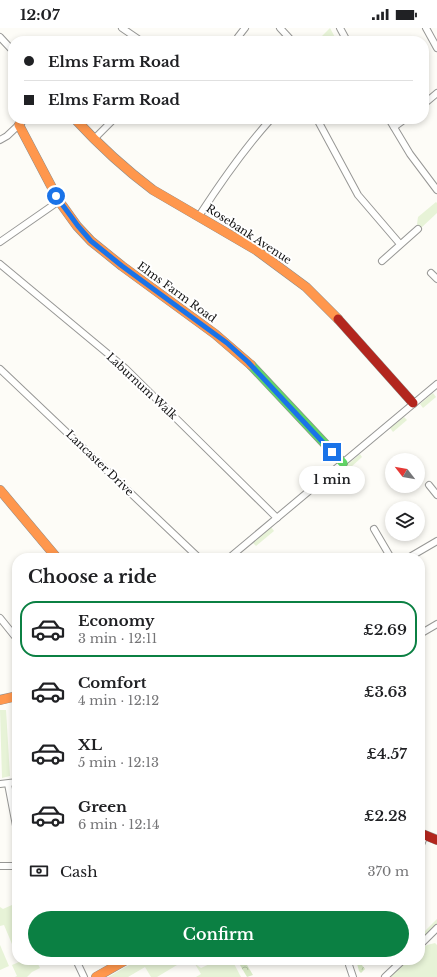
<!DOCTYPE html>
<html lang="en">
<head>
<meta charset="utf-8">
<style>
	body { margin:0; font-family:"Libre Baskerville",serif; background:#f2f2f2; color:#202124; height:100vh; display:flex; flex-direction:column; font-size:15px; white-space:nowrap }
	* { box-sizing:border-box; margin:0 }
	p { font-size:13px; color:#757577 }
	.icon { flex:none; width:22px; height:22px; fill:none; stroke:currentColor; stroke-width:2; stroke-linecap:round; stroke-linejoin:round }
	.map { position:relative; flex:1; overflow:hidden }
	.drawer { position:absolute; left:12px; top:525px; width:413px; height:412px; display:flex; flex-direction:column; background:#fff; border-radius:16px; box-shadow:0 2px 6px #0003 }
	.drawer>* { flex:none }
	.guide { position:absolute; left:8px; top:8px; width:421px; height:88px; border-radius:16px; box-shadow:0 2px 6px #0003; display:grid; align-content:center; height:88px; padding:0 16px; background:#fff }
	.needle { width:26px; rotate:301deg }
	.tools { position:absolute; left:385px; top:425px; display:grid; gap:8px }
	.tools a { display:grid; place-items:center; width:40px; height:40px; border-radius:50%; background:#fff; box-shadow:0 2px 6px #0003; font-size:20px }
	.end { position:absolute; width:18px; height:18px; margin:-9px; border:5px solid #1a73e8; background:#fff; box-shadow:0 0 0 2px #fff }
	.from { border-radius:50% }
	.bubble { position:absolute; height:28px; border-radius:14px; background:#fff; box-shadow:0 2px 6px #0003; font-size:13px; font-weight:600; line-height:28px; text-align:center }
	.guide b { display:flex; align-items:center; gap:14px; height:38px; font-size:15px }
	.guide b+b { border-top:1px solid #e0e0e0 }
	.guide i { width:10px; height:10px; background:#202124 }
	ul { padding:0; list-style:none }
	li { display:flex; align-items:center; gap:12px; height:56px; margin:0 8px 6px; padding:0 8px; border:2px solid transparent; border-radius:16px }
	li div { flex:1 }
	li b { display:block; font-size:15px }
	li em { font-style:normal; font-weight:600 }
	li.current { border-color:#0b8043 }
	li>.icon { width:36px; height:36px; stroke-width:1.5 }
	h2 { padding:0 16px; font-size:18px; line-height:48px }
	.pay { display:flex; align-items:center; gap:10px; height:44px; padding:0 16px; font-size:15px }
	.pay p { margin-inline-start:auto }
	.button { display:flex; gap:8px; margin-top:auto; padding:8px 16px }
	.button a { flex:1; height:46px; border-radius:24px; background:#0b8043; color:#fff; font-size:16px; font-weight:600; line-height:46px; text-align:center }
	.status { display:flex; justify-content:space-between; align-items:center; height:28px; padding:0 20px; background:#fff; direction:ltr }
	.status svg { height:11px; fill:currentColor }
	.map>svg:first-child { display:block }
	.grass { fill:#e7f3d7 }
	.forest { fill:url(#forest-crowns) }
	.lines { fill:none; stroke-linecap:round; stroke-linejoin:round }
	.street-casing { stroke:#979795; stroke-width:8 }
	.fast-casing { stroke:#8e8d8b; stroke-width:10 }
	.slow-casing { stroke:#8e8d8b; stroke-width:10 }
	.jam-casing { stroke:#8e8d8b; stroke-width:10 }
	.street { stroke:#fffffe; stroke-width:6 }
	.fast { stroke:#63d668; stroke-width:9 }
	.slow { stroke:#ff974d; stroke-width:9 }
	.jam { stroke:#b3261e; stroke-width:9 }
	.route { stroke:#1a73e8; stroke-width:5 }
	.labels { text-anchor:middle; stroke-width:4; stroke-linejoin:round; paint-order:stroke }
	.street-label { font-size:11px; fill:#111; stroke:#fff }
</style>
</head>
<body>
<div class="status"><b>12:07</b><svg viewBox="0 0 49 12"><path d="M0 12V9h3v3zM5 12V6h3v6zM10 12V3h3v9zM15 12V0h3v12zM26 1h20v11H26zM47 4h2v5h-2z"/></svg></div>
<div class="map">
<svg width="437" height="949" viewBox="0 0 437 949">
	<defs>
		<pattern id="forest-crowns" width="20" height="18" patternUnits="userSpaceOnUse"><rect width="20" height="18" fill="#d8eac5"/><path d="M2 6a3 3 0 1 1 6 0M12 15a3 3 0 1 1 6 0" fill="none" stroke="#b8c8a8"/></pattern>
	</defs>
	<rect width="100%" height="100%" fill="#fdfcf7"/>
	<g class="grass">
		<path d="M330,0L337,13H317Z"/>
		<path d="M436,174L437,175V185L421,200L417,196L418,189Z"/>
		<path d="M433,365L436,369L423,380L420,376Z"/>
		<path d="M404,389L407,392L393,404L390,400Z"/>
		<path d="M360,426L362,429L350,440L347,437Z"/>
		<path d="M271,499L274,503L256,518L253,515Z"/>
		<path d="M0,682H6L10,748L2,750Z"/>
		<path d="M12,877L17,888V928L4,897L0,898V879L3,881Z"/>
		<path d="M437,891V896L420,913V908Z"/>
		<path d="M435,915L437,917V949H389L408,932L411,935L415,932H420V922L427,917Z"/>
		<path d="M0,917L9,938L0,942Z"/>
		<path d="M19,932H36L40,940L32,944L27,949H15L17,948L12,937L19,934Z"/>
		<path d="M138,932H181L182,934L157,949H151L145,939L128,949H108Z"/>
		<path d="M218,932H232L241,949H196L201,946L195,936L201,940Z"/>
	</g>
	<g class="forest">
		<path d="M237,932H244L253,947L247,949Z"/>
		<path d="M356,932H358L365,941L361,945L359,943Z"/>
	</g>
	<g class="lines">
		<g class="street-casing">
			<g id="street">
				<path d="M122,0L141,13"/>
				<path d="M280,0L292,13"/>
				<path d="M340,0L347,13"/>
				<path d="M426,0L437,20"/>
				<path d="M0,9L13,23"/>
				<path d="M238,9L245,0"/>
				<path d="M424,76L437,65"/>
				<path d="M317,91L358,167L400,216"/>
				<path d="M389,91L410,126L437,162"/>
				<path d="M394,99L405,91"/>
				<path d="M94,111L114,91"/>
				<path d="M0,112L7,108L25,91"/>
				<path d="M199,188C221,154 244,121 271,91"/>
				<path d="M0,214L59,173"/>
				<path d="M382,233L418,201"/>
				<path d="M0,236L125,340L277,490"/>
				<path d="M431,245L437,251"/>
				<path d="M0,341L199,530"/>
				<path d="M429,457L437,467"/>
				<path d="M374,501L391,530"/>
				<path d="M229,530L437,356"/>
				<path d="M408,530L437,513"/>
				<path d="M0,590L17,611"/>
				<path d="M420,606L437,596"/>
				<path d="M0,756L17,754"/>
				<path d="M8,756L17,803"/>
				<path d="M420,819L425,807"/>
				<path d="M0,838H17"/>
				<path d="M420,917L437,900"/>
				<path d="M76,932L84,949"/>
				<path d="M349,932V937L353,949"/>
				<path d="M385,949L403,932"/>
			</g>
		</g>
		<g class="fast-casing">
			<path id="fast" d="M251,337L343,435"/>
		</g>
		<g class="slow-casing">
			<g id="slow">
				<path d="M75,91C99,117 125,141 153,162L256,222L306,259L338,291"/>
				<path d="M19,97L59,173L77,198L91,213L122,238L215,306L251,337"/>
				<path d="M0,462L57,530"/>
				<path d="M0,672L17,668"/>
				<path d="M96,949L126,932"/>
			</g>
		</g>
		<g class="jam-casing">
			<g id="jam">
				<path d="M338,291L413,375"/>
				<path d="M420,805L437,812"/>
			</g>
		</g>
		<use href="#street" class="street"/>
		<use href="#fast" class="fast"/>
		<use href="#slow" class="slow"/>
		<use href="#jam" class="jam"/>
	</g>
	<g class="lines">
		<path class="route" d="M56,168L78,198L91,213L122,238L227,315L248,334L332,424"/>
	</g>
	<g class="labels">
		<g class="street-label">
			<text transform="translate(249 206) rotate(33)" y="4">Rosebank Avenue</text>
			<text transform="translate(177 264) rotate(36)" y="4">Elms Farm Road</text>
			<text transform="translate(142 358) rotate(43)" y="4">Laburnum Walk</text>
			<text transform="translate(100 435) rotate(44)" y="4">Lancaster Drive</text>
		</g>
	</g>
</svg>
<div class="tools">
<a><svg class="needle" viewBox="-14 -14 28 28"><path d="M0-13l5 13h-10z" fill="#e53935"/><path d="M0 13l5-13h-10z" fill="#757577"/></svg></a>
<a><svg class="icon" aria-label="layers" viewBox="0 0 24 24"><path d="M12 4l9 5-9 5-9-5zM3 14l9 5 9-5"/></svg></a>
</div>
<i class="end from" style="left:56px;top:168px"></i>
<i class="end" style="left:332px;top:424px"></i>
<div class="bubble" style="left:299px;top:438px;width:66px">1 min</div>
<div class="guide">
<b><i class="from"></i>Elms Farm Road</b>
<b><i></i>Elms Farm Road</b>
</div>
<section class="drawer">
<h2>Choose a ride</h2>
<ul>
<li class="current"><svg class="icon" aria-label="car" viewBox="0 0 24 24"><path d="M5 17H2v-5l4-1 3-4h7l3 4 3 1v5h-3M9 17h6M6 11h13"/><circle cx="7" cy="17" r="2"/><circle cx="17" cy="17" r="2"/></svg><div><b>Economy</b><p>3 min · 12:11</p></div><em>£2.69</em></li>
<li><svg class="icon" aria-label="car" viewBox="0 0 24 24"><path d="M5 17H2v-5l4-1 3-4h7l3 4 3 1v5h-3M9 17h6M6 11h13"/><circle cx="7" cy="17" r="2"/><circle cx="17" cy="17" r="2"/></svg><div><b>Comfort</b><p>4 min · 12:12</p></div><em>£3.63</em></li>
<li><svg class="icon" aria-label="car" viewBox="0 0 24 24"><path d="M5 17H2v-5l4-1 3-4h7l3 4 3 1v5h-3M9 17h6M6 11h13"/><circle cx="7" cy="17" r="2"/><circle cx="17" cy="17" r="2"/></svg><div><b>XL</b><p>5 min · 12:13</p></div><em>£4.57</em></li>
<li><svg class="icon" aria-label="car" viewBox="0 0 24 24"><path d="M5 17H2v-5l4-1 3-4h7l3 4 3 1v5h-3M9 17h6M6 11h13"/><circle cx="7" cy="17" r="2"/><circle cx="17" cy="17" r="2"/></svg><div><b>Green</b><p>6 min · 12:14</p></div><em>£2.28</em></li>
</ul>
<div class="pay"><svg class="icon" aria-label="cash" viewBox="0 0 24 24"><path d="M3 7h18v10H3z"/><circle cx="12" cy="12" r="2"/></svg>Cash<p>370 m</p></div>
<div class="button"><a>Confirm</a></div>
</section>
</div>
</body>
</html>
